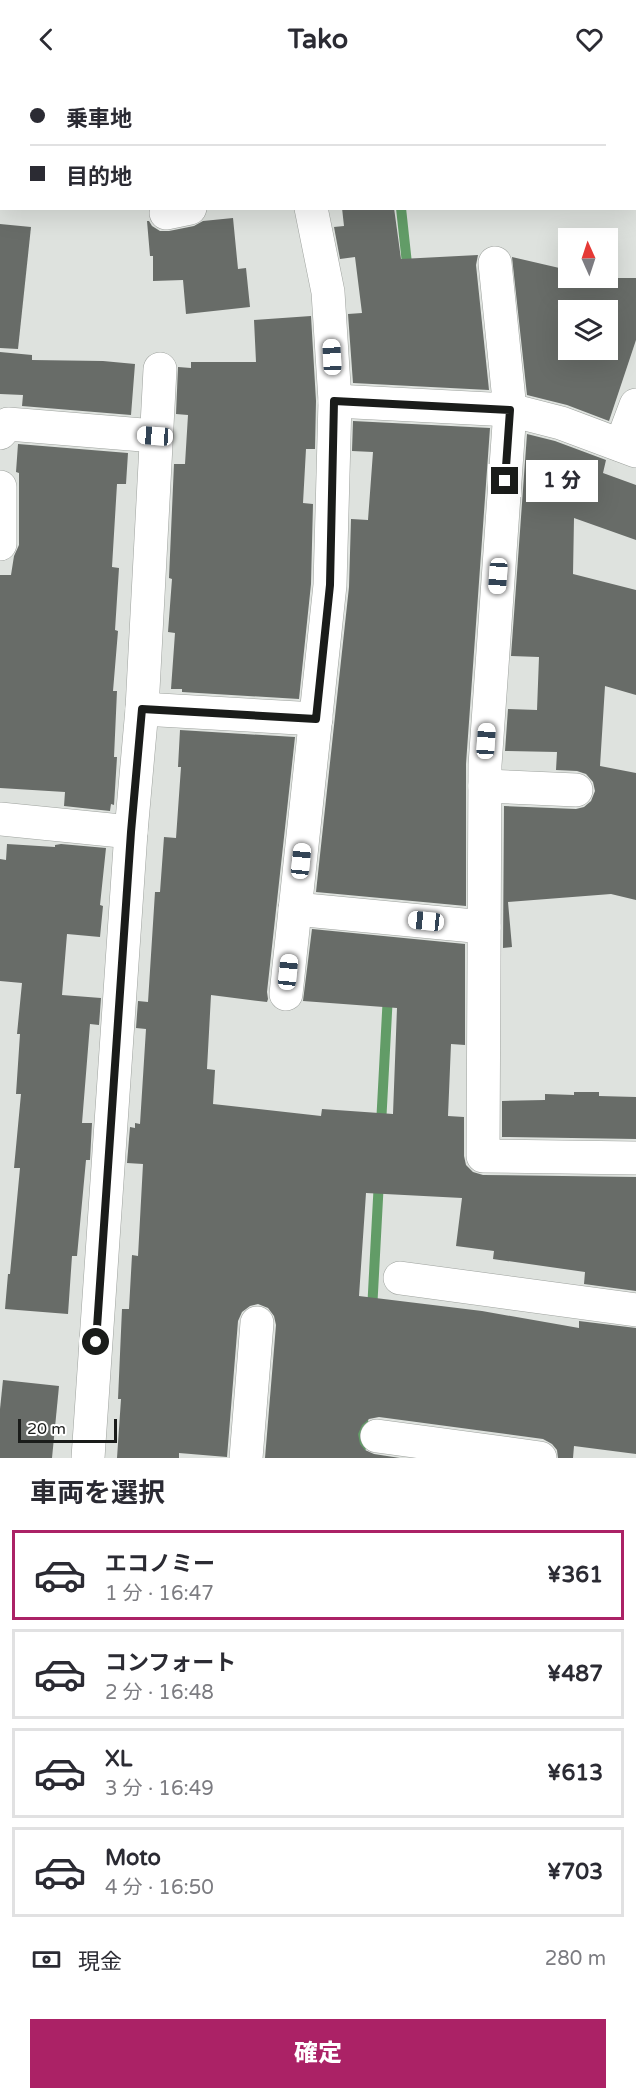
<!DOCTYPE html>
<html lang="ja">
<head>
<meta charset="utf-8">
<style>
	body { margin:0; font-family:"Varela Round","Noto Sans JP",sans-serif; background:#f2f2f3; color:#2b2b33; height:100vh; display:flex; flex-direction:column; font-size:22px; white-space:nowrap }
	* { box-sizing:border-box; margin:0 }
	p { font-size:20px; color:#7c7c81 }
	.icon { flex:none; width:33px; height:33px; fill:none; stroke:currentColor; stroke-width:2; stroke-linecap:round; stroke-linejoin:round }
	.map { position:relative; height:1380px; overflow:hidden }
	.panel { display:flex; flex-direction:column; background:#fff; flex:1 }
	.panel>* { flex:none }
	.hud { position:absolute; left:0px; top:0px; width:636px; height:132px; box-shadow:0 6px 24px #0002; display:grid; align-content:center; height:132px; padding:0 30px; background:#fff }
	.needle { width:39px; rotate:357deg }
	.buttons { position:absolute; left:558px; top:150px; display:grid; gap:12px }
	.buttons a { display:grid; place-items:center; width:60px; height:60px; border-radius:0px; background:#fff; box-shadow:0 6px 24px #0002; font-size:30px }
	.scale { position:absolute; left:18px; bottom:15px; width:99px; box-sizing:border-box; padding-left:6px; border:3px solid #1a1c1a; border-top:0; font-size:16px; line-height:21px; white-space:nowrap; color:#1a1c1a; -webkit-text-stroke:4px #fff; paint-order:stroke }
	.end { position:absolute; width:27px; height:27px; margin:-14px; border:8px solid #1a1c1a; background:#fff; box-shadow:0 0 0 3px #fff }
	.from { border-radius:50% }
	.bubble { position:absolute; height:42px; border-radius:0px; background:#fff; box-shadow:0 6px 24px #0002; font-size:20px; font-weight:800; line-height:42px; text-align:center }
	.car { position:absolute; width:18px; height:36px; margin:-18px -9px; border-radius:8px; box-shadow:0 0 4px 2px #0007; background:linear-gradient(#fff 24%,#345 0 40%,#fff 0 76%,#345 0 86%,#fff 0) }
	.hud b { display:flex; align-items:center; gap:21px; height:57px; font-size:22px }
	.hud b+b { border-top:2px solid #e1e1e2 }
	.hud i { width:15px; height:15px; background:#2b2b33 }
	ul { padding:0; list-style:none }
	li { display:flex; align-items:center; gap:18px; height:90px; margin:0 12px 9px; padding:0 18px; border:3px solid #e1e1e2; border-radius:0px }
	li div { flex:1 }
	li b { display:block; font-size:22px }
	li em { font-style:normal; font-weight:800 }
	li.selected { border-color:#ab2266 }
	li>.icon { width:54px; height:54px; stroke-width:1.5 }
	h2 { padding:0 30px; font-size:27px; line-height:72px }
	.pay { display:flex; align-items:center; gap:15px; height:66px; padding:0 30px; font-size:22px }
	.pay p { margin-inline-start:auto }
	.cta { display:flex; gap:12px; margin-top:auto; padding:12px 30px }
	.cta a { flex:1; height:69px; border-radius:0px; background:#ab2266; color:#fff; font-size:24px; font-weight:800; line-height:69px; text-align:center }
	header { display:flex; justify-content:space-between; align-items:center; height:78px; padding:0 30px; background:#fff; font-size:27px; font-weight:800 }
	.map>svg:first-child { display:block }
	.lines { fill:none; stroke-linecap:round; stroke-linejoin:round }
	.stream { stroke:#629c67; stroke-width:10 }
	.building { fill:#686c68; fill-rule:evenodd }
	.minor-casing { stroke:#9ea29e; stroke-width:34 }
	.minor { stroke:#fff; stroke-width:33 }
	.route { stroke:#1a1c1a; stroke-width:8 }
</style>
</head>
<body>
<header><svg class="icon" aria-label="back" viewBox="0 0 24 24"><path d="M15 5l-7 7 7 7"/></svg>Tako<svg class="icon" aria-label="heart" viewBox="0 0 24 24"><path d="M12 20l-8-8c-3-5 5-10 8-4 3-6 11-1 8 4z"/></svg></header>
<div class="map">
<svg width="636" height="1380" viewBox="0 0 636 1380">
	<rect width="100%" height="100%" fill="#dee2de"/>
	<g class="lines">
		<g class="stream">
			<path d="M388,0V2"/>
			<path d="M401,130L408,195"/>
			<path d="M381,1047L388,916"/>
			<path d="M372,1233L379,1102"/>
			<path d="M360,1380L364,1332"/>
		</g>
	</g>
	<g class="building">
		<path d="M342,130H394L401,181L478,177L476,187L489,312L353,305L348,236L362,235L355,179L340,181L334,149L344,148Z"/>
		<path d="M233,140L238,191L246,190L250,229L186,236L183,202L153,203V178H150L147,143H149L152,148L160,153H169L194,148L203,143Z"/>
		<path d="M0,146L31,149L18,271L0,270Z"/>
		<path d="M512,179L568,192V200H636V262L609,343L567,327L527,317ZM568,232H608V272H568Z"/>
		<path d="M311,238L316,323L315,371H306L303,425L313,426L311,506L299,621L182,614V611H171L175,555L168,554L172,501L169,500L174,386H185L188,337L176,336L178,289L191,290V284H256L254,242Z"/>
		<path d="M0,274L32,277V282L103,283L135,286L131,337L22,328L23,317L0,316Z"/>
		<path d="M353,343L490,350L466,686V828L316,814L349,509L351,441L368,442L373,374L352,373Z"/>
		<path d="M527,356L555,363L606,382L603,395L636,407V462L574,440L573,496L636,512V617L605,608L600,688L636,695V822L611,816L508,824L512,869L503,870L504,728L576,731L584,729L591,723L595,713L593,704L586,696L577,693L556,692L557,674L505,673L508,631L537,632L539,579L511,578Z"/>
		<path d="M18,366L128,375L126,406H117L112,489L119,490L115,552L118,553L113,613H117L114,679H117L114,727L111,726L110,733L64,728L65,714L0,710V497H11L14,478L19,467V395L16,394Z"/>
		<path d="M180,652L295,659L267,914L268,921L267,924L211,917L207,991L215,992L213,1026L321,1038L322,1031L393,1036L397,930L303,923L312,851L465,866V967L451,966L448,1038L464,1039V1078L466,1087L473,1094L483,1097L636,1099V1213L584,1206L585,1194L493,1181L494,1173L456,1168L462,1120L366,1115L359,1218L482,1233L579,1250V1243L636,1250V1376L574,1368L573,1380H558L557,1372L552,1366L543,1361L379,1339L369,1341L362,1347L358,1356L360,1366L365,1372L374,1376L400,1380H265L276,1247L274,1238L268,1230L258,1226L250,1228L242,1234L238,1243L227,1379L179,1375V1380H117L121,1321H118L122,1231H129L132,1177L138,1178L143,1086L127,1085L130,1049L135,1050V1045L140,1046L146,951L136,950L138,923L148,924L155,814H160L164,759L176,760L181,689H178Z"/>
		<path d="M7,766L55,769V767L61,766L106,770L100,827L103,828L100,859L67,856L62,917L101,920L99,947L90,946L82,1045H92L90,1082H86L77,1178H72L68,1236L5,1231L8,1196H10L20,1090H14L21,1016H16L20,956H17L22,905L0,903V781L6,782Z"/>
		<path d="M574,1014H599V1018L636,1019V1061L502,1059V1023L545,1022V1016L574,1017Z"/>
		<path d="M3,1302L59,1308L52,1380H0V1331Z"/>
	</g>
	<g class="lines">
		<g class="minor-casing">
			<g id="minor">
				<path d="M440,0L450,2"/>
				<path d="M19,2V0"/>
				<path d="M181,2V0"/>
				<path d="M320,2L333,0"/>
				<path d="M535,2V0"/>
				<path d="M0,73H2"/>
				<path d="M166,135L190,130"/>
				<path d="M495,185L510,332L485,687L483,1078L636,1080"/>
				<path d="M335,323L510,332L561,345L636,373"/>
				<path d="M0,355L8,346L155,358"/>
				<path d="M621,367L636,327"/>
				<path d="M0,409V466"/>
				<path d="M142,631L316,641"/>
				<path d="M485,708L576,712"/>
				<path d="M0,741L131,754"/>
				<path d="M295,831L484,849"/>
				<path d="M286,916L330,507L335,323L328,214L311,130"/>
				<path d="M400,1200L636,1232"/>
				<path d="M377,1358L540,1380"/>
				<path d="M88,1380L131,754L142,631L160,291"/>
				<path d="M246,1380L257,1245"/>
			</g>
		</g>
		<use href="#minor" class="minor"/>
	</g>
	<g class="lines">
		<path class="route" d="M96,1264L131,754L142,631L316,641L330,507L334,323L510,332L505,403"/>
	</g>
</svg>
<div class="buttons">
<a><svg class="needle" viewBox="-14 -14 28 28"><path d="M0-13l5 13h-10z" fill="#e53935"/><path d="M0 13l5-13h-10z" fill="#7c7c81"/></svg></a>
<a><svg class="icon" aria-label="layers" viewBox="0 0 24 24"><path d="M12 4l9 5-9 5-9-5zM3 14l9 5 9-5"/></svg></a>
</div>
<div class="scale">20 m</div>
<i class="end from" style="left:96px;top:1264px"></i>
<i class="end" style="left:505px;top:403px"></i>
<div class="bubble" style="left:526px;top:382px;width:72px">1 分</div>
<i class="car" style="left:332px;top:279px;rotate:357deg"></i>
<i class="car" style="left:155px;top:358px;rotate:274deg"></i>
<i class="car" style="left:498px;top:498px;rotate:184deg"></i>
<i class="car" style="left:486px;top:663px;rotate:4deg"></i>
<i class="car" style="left:301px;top:783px;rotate:6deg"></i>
<i class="car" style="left:426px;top:843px;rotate:276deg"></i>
<i class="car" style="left:288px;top:894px;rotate:6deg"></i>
<div class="hud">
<b><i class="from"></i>乗車地</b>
<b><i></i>目的地</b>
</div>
</div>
<section class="panel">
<h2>車両を選択</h2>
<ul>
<li class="selected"><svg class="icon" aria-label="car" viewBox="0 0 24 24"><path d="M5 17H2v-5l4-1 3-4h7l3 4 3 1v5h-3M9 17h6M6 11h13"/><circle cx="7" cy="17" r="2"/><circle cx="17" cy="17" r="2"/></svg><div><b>エコノミー</b><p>1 分 · 16:47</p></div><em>¥361</em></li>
<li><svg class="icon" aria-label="car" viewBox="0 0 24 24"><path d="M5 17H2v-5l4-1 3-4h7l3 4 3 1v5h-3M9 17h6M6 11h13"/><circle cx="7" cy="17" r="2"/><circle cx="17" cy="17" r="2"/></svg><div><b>コンフォート</b><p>2 分 · 16:48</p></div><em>¥487</em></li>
<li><svg class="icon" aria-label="car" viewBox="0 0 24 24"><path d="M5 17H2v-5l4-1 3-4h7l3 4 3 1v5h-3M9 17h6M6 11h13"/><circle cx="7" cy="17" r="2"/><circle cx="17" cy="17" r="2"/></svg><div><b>XL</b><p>3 分 · 16:49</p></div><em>¥613</em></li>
<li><svg class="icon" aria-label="car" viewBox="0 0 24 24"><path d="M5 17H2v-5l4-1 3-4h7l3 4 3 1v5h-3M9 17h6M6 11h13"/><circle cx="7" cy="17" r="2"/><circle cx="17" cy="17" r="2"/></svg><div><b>Moto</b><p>4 分 · 16:50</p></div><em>¥703</em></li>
</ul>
<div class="pay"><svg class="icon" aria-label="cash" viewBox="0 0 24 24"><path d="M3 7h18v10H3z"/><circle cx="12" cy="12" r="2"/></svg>現金<p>280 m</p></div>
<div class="cta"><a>確定</a></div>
</section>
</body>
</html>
